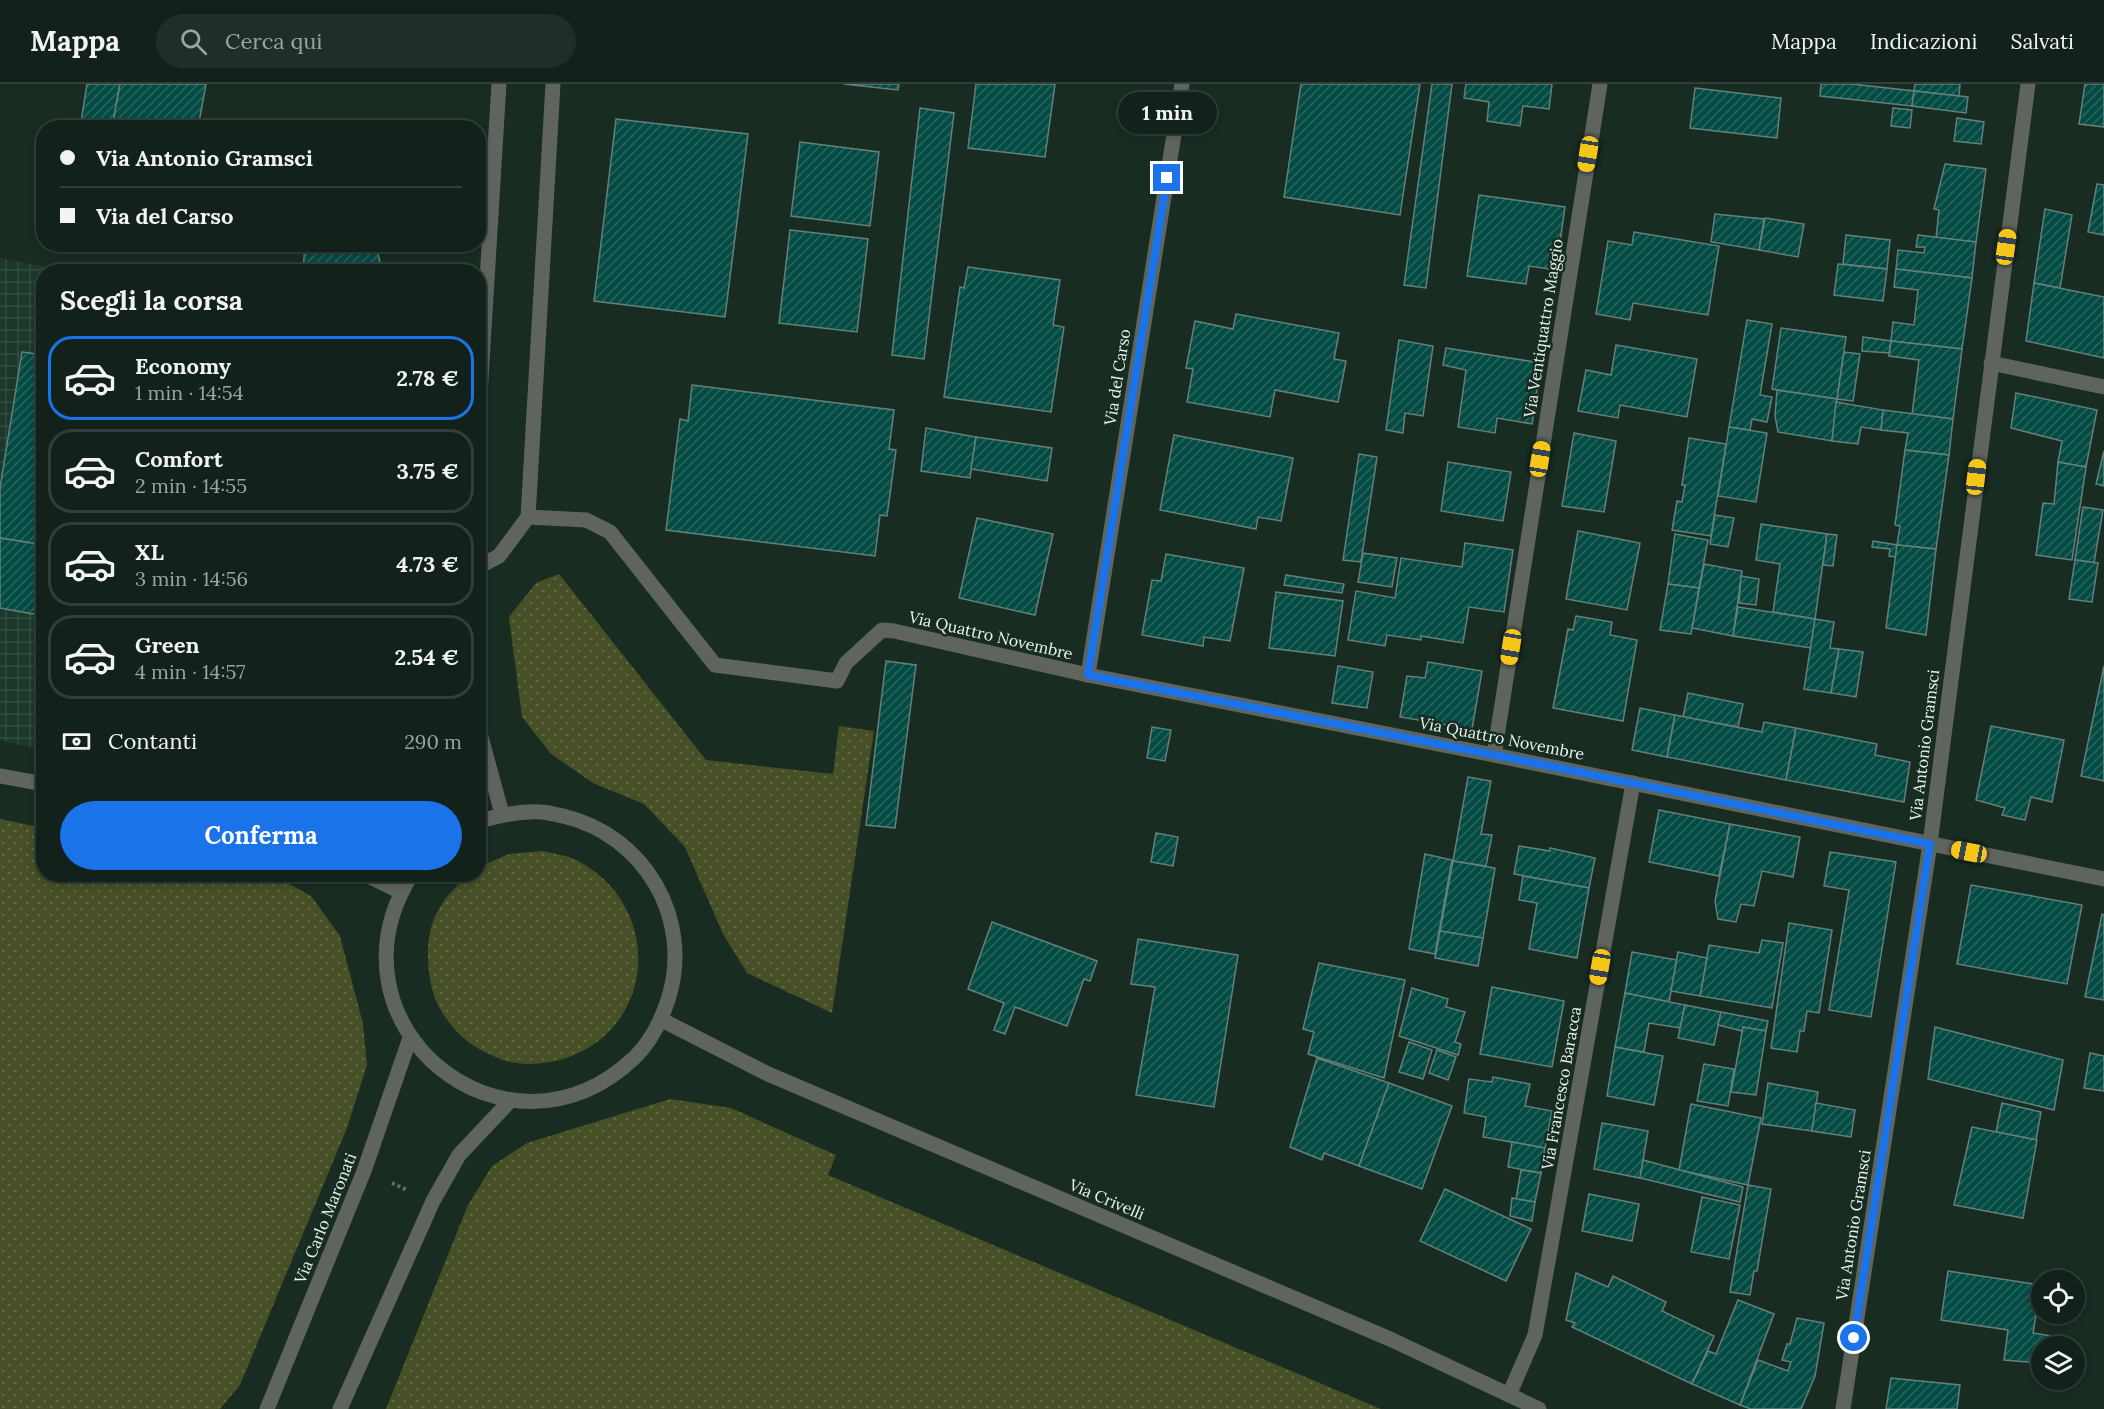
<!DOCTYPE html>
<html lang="it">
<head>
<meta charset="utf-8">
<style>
	body { margin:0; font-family:Lora,serif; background:#1f2e27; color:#f1f3f6; height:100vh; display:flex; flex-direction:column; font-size:22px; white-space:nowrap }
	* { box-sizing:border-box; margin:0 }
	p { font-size:20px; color:#9ca3a2 }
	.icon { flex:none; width:33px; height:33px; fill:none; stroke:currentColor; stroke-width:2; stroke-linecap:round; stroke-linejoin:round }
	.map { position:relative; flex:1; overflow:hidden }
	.side { position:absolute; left:36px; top:180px; width:450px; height:618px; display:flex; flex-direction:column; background:#12211a; border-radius:24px; box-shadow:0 3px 9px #0003,0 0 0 2px #313e39 }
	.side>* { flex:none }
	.banner { position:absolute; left:36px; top:36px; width:450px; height:132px; border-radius:24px; box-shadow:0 3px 9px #0003,0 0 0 2px #313e39; display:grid; align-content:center; height:132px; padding:0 24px; background:#12211a }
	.tools { position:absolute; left:2031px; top:1186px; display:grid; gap:12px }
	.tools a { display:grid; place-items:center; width:54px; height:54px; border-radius:50%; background:#12211a; box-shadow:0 3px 9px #0003,0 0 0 2px #313e39; font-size:30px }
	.end { position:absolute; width:27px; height:27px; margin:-14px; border:8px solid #1a73e8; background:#fff; box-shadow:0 0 0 3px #fff }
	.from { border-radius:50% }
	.bubble { position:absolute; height:42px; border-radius:21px; background:#12211a; box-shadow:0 3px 9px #0003,0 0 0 2px #313e39; font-size:20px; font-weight:700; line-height:42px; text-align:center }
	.car { position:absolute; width:18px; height:36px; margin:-18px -9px; border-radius:8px; box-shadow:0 0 4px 2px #0007; background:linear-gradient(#f5c518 24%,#345 0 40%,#f5c518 0 76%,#345 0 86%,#f5c518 0) }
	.banner b { display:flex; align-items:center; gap:21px; height:57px; font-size:22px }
	.banner b+b { border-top:2px solid #313e39 }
	.banner i { width:15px; height:15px; background:#f1f3f6 }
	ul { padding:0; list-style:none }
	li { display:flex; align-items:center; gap:18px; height:84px; margin:0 12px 9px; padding:0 12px; border:3px solid #313e39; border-radius:24px }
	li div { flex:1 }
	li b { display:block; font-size:22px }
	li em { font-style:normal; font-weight:700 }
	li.on { border-color:#1a73e8 }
	li>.icon { width:54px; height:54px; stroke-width:1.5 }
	h2 { padding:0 24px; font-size:27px; line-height:72px }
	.pay { display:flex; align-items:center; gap:15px; height:66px; padding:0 24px; font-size:22px }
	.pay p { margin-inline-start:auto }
	.action { display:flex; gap:12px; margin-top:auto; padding:12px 24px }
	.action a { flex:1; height:69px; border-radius:36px; background:#1a73e8; color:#fff; font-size:24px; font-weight:700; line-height:69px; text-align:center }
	header { display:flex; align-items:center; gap:36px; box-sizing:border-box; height:84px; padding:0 30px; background:#12211a; border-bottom:2px solid #313e39 }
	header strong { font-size:28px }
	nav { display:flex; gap:33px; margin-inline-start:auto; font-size:21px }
	.search { width:420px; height:54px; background:#1f2e27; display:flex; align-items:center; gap:15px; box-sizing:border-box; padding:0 21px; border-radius:33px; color:#9ca3a2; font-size:22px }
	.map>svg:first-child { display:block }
	.industrial { fill:url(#industrial-grid) }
	.grass { fill:url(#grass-dots) }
	.building { fill:url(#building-hatch); stroke:#64807c; stroke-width:1.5 }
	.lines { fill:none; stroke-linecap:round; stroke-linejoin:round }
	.path { stroke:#5c6e65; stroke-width:4; stroke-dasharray:3 3; stroke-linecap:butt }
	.minor { stroke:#5f655e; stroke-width:15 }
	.route { stroke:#1a73e8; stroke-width:8 }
	.labels { text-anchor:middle; stroke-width:5; stroke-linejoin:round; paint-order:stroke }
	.street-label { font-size:16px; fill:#e8f5ee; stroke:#182c22 }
</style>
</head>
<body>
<header>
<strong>Mappa</strong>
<div class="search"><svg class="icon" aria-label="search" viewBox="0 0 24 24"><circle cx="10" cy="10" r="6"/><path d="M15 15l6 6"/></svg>Cerca qui</div>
<nav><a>Mappa</a><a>Indicazioni</a><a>Salvati</a></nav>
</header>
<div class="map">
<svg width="2104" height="1325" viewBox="0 0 2104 1325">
	<defs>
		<pattern id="industrial-grid" width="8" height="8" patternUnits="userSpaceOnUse" patternTransform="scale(1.5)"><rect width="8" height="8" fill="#1c382b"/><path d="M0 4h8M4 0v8" fill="none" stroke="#324c40"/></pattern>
		<pattern id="grass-dots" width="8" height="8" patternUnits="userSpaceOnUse" patternTransform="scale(1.5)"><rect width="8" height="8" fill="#474f26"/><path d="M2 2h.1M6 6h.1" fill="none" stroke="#626946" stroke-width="1.8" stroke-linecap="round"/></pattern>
		<pattern id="building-hatch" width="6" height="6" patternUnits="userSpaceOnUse" patternTransform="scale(1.5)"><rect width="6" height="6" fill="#044b44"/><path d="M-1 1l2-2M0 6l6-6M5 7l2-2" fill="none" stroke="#29665f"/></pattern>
	</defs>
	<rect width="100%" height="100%" fill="#182c22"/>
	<path class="industrial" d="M0,174L64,187L44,188L43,667L0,656Z"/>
	<g class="grass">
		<path d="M559,490L706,676L833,690L839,642L874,647L832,929L747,889L723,850L685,763L644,720L593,699L551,670L522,633L509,533L536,499Z"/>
		<path d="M0,735L43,744L44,790L273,791L311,812L340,852L363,940L367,981L347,1044L240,1301L220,1325H0Z"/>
		<path d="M543,767C554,770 568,771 578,777C665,823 657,948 560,976C544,980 523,982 506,977C499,975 492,971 485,968C458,956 434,925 430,895C423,849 433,821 469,791L478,790L479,783L509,770Z"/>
		<path d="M670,1015L731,1024L836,1071L828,1091L1381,1325H386L468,1121L492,1082L527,1059Z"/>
	</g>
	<g class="building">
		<path d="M87,0H120L112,44H80Z"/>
		<path d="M120,0H206L198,44H112Z"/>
		<path d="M844,0H899L898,6Z"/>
		<path d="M976,0H1055L1045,73L968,64Z"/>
		<path d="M1301,0H1420L1400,131L1284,113Z"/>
		<path d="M1432,0H1452L1426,204L1404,201Z"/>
		<path d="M1466,0H1552L1549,25L1523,22L1520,42L1487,37L1489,18L1464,14Z"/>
		<path d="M1821,0H1852L1914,7L1912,22L1820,12Z"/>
		<path d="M1915,0H1960L1959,12L1914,7Z"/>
		<path d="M2085,0H2104V43L2079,40Z"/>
		<path d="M1695,4L1781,14L1777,54L1690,44Z"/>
		<path d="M1914,7L1968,13L1966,29L1912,22Z"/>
		<path d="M920,24L954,29L924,275L892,271Z"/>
		<path d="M1893,24L1912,26L1910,44L1891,42Z"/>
		<path d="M1957,34L1984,38L1981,60L1954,57Z"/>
		<path d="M616,35L748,50L725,233L594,217Z"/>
		<path d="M800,58L879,68L870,142L791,132Z"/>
		<path d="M1945,80L1986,85L1976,158L1936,154L1939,126L1934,125Z"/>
		<path d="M2097,100L2104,101V151L2088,148Z"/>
		<path d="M1479,111L1565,123L1556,186L1529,182L1526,200L1467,192Z"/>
		<path d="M2045,125L2072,131L2060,204L2034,199Z"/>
		<path d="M1715,130L1764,135L1759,166L1711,158Z"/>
		<path d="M1765,134L1804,140L1798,173L1759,166Z"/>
		<path d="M790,146L868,155L857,248L779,239Z"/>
		<path d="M1634,148L1719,162L1708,231L1633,219L1630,236L1596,230L1608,157L1632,161Z"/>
		<path d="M1846,151L1890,156L1887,185L1843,180Z"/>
		<path d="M1918,151L1976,158L1972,194L1896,185L1898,166L1924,169L1925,163H1916Z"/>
		<path d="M119,160H167L165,169Z"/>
		<path d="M305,160H376L382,188H303Z"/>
		<path d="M1838,180L1887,185L1883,217L1834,211Z"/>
		<path d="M968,183L1060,196L1053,241L1064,243L1051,328L944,313L960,203L964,204Z"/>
		<path d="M1896,185L1972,194L1962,265L1891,257L1893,238L1914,241L1918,206L1894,203Z"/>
		<path d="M2034,199L2104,213V274L2026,257Z"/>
		<path d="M1236,230L1339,249L1334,275L1346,277L1338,318L1275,306L1270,333L1187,318L1193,285L1186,284L1195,237L1233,245Z"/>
		<path d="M1747,236L1772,240L1760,311L1772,313L1767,338L1752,335L1750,346L1729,343Z"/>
		<path d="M1781,244L1846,253L1837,315L1772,305Z"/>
		<path d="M1863,253L1891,257L1889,269L1862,267Z"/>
		<path d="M1399,256L1433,262L1423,332L1405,329L1403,349L1386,346Z"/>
		<path d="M1891,257L1962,265L1953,335L1912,330L1919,276L1889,272Z"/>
		<path d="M1616,261L1697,275L1687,333L1620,321L1618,334L1578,327L1586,286L1611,291Z"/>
		<path d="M1446,264L1541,279L1532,340L1497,334L1495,349L1458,343L1466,286L1443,281Z"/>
		<path d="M22,268L44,271V461L0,454V404Z"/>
		<path d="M1844,268L1860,270L1853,317L1837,315Z"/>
		<path d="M692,301L894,326L889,365L896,366L887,432L880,431L875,472L666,446L680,335L688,337Z"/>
		<path d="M1777,306L1837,315L1832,357L1778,348L1775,332Z"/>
		<path d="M2016,309L2097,326L2086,383L2058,378L2062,357L2011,344Z"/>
		<path d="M1836,318L1883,326L1881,346L1861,343L1858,360L1832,357Z"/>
		<path d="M1883,326L1953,335L1949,371L1905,366L1908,349L1881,346Z"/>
		<path d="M1729,343L1767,349L1756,418L1718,412Z"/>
		<path d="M926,344L976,353L970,394L921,387Z"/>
		<path d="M1574,349L1616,357L1604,428L1562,422Z"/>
		<path d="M1174,351L1293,374L1281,437L1258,433L1256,445L1160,426Z"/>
		<path d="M976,353L1052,364L1047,397L971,385Z"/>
		<path d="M1689,354L1726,360L1711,452L1672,446L1677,417L1682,418L1685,401H1682Z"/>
		<path d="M1905,366L1949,371L1936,465L1897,461L1900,442L1895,441Z"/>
		<path d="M2104,367V402L2096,400Z"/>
		<path d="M1359,370L1377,373L1361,478L1343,476Z"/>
		<path d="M1448,378L1511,388L1503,437L1441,427Z"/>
		<path d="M2058,378L2086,383L2072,476L2036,471L2043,419L2054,420Z"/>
		<path d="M2083,423L2103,426L2094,479L2075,476Z"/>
		<path d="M1715,431L1734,434L1728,463L1710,460Z"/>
		<path d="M977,434L1053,450L1035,531L959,514Z"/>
		<path d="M1761,440L1827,450L1815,535L1773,528L1780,480L1756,476Z"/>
		<path d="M1578,447L1640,459L1627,526L1566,515Z"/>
		<path d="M1675,450L1708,456L1699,504L1668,500Z"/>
		<path d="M1827,450L1837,451L1833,482L1823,481Z"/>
		<path d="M0,454L44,461V532L0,524Z"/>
		<path d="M1873,457L1897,461L1896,473L1889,472L1890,465L1872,463Z"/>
		<path d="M1465,459L1513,466L1504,528L1469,523L1463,559L1421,552V556L1387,551L1385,562L1348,556L1356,507L1395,514L1401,474L1462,483Z"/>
		<path d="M1897,461L1936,465L1926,551L1886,544Z"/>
		<path d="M1363,469L1397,474L1392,503L1358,498Z"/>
		<path d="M1166,470L1244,484L1230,557L1204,553L1203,562L1142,551L1152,496L1161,497Z"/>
		<path d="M2075,476L2098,479L2092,518L2069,515Z"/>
		<path d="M1704,480L1742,487L1733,552L1692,544Z"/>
		<path d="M1286,491L1344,500L1342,509L1284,501Z"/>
		<path d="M1741,492L1759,495L1756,521L1739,519Z"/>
		<path d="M1668,500L1699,504L1691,550L1660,546Z"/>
		<path d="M1276,508L1343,517L1335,572L1269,564Z"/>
		<path d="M1738,523L1815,535L1811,564L1733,552Z"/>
		<path d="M1576,532L1612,538L1610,551L1637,556L1623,637L1553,624L1568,545L1573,546Z"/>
		<path d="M1815,535L1834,538L1830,564L1839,565L1831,609L1804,605Z"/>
		<path d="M1839,565L1863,568L1856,613L1831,609Z"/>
		<path d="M886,577L916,581L895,744L866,741Z"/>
		<path d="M1428,578L1482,587L1472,645L1400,633L1407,592L1425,594Z"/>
		<path d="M1338,582L1373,588L1367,624L1332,619Z"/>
		<path d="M2104,582V697L2081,692Z"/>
		<path d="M1688,609L1743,620L1738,643L1683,633Z"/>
		<path d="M1640,624L1675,631L1667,673L1632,666Z"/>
		<path d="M1675,631L1762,648L1764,638L1796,644L1786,696L1667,673Z"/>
		<path d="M1991,642L2064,656L2052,718L2031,713L2025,736L2002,731L2005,724L1976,716Z"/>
		<path d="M1152,643L1171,646L1165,677L1147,674Z"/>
		<path d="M1796,644L1877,660L1875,671L1910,678L1904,718L1786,696Z"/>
		<path d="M1468,693L1491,697L1481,750L1492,751L1486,782L1453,777Z"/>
		<path d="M1659,726L1730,740L1719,792L1649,778Z"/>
		<path d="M1730,740L1800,753L1793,793L1762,787L1754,822L1741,820L1736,838L1718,835L1715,817Z"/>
		<path d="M1156,749L1178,753L1173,782L1151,778Z"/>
		<path d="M1519,762L1550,767V764L1595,774L1589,804L1514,790Z"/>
		<path d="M1830,768L1896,778L1871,933L1829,926L1849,806L1824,802Z"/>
		<path d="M1425,770L1452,776L1435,870L1409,865Z"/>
		<path d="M1453,777L1495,784L1483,854L1440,847Z"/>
		<path d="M1523,792L1589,804L1577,874L1529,865L1537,819L1519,816Z"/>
		<path d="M1971,801L2082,821L2067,900L1957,880Z"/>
		<path d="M2102,830L2104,831V916L2085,913Z"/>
		<path d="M992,838L1097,877L1090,897L1084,895L1067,942L1015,923L1005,950L994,946L1004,919L968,905Z"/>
		<path d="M1789,839L1832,846L1819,929L1807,927L1804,947H1800L1797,968L1771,964Z"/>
		<path d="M1440,847L1483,854L1478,882L1435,874Z"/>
		<path d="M1138,855L1238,871L1214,1023L1136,1011L1155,903L1131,900Z"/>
		<path d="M1762,856L1783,859L1772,924L1700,912L1709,861L1759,869Z"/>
		<path d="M1632,868L1677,876L1669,918L1625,909Z"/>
		<path d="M1678,868L1707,874L1700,912L1671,907Z"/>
		<path d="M1319,879L1405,896L1384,994L1308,970L1314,948L1303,945Z"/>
		<path d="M1492,903L1564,917L1552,983L1480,970Z"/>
		<path d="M1412,904L1448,915L1446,923L1465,928L1455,958L1461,960L1458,971L1399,952Z"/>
		<path d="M1625,909L1685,921L1680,944L1649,939L1644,968L1615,963Z"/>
		<path d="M1685,921L1721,928L1714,961L1678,954Z"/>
		<path d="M1721,928L1768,937L1766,947L1743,943L1742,947L1718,941Z"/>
		<path d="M1743,943L1766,947L1756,1011L1731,1008Z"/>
		<path d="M1935,943L2063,976L2054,1026L1928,995Z"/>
		<path d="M1409,958L1432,966L1423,995L1399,988Z"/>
		<path d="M1615,963L1663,972L1654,1021L1607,1012Z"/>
		<path d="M1437,966L1456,973L1448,996L1429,989Z"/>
		<path d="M2090,969L2104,972V1007L2084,1004Z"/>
		<path d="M1317,974L1389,999L1359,1082L1324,1069L1322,1076L1290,1063Z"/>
		<path d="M1704,980L1734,985L1728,1022L1697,1017Z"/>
		<path d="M1493,993L1530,1000L1525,1022L1552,1027L1545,1064L1483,1053L1486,1033L1464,1029L1469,995L1492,998Z"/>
		<path d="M1389,999L1452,1022L1422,1105L1359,1082Z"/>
		<path d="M1768,999L1818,1008L1812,1047L1762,1040Z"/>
		<path d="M1816,1019L1855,1026L1851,1053L1812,1047Z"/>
		<path d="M2002,1019L2041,1028L2036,1056L1996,1048Z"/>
		<path d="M1691,1020L1761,1034L1748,1101L1679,1086Z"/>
		<path d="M1602,1039L1648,1047L1640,1094L1594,1085Z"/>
		<path d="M1972,1043L2037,1056L2023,1134L1954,1121Z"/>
		<path d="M1512,1058L1545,1064L1541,1089L1508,1083Z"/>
		<path d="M1643,1076L1743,1103L1740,1118L1640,1094Z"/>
		<path d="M1521,1086L1541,1089L1535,1118L1516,1115Z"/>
		<path d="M1748,1101L1771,1105L1757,1187H1754L1750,1211L1730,1208Z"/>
		<path d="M1445,1105L1531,1145L1506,1197L1420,1157Z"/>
		<path d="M1589,1110L1639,1120L1632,1157L1582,1147Z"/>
		<path d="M1702,1113L1740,1121L1729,1175L1691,1168Z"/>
		<path d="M1512,1114L1535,1118L1532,1137L1510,1132Z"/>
		<path d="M1948,1187L2041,1201L2033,1249L2052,1252L2047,1263H2042L2040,1279L2004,1276L2008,1246L1941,1236Z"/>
		<path d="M1576,1189L1608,1203L1613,1192L1666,1218L1662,1227L1714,1252L1692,1300L1572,1243L1575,1239L1566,1236Z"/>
		<path d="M1738,1216L1774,1230L1740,1321L1692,1300L1708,1267L1716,1270Z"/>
		<path d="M1797,1234L1824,1239L1815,1292L1801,1325H1751L1740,1321L1758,1276L1788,1287L1791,1278L1782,1276L1787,1260H1790Z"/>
		<path d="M1891,1294L1960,1301L1957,1325H1886Z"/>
	</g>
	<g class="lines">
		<path class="path" d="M392,1099L407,1106"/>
		<g class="minor">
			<path d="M1991,279L2104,303"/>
			<path d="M478,343L499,0"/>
			<path d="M528,433L553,0"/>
			<path d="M478,483L499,472L528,433L586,436L610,448L715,581L837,597L846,579L882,546L894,547L1088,591L1494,671L2104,795"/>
			<path d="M1088,591L1182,0"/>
			<path d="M478,642L502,730"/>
			<path d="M1494,671L1600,0"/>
			<path d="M0,692L44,700"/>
			<path d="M364,790L401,808"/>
			<path d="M412,790C317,940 506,1095 634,974C650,959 661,937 668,916C694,836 645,751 563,732C556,731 548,728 541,728C519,727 499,731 478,738"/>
			<path d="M662,936L768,990L1390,1255L1539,1325"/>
			<path d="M1509,1311L1535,1251L1633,699"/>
			<path d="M267,1325L364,1087L410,954"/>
			<path d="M340,1325L433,1117L459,1071L510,1017"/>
			<path d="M1843,1325L1930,760L2028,0"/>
		</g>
	</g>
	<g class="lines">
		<path class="route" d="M1167,94L1088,591L1540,680L1930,760L1854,1254"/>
	</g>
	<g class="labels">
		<g class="street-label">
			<text transform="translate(1543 244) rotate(-81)" y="6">Via Ventiquattro Maggio</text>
			<text transform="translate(1117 293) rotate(-81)" y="6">Via del Carso</text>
			<text transform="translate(991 551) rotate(13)" y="6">Via Quattro Novembre</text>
			<text transform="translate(1502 654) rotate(11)" y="6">Via Quattro Novembre</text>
			<text transform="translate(1924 661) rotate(-83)" y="6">Via Antonio Gramsci</text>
			<text transform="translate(1561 1004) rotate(-80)" y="6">Via Francesco Baracca</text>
			<text transform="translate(1107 1115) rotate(23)" y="6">Via Crivelli</text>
			<text transform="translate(325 1134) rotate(-68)" y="6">Via Carlo Maronati</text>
			<text transform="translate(1853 1141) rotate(-81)" y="6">Via Antonio Gramsci</text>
		</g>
	</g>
</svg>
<div class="tools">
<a><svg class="icon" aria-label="locate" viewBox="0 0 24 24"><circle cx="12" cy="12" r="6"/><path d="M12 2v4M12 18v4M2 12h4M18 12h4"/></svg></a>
<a><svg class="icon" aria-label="layers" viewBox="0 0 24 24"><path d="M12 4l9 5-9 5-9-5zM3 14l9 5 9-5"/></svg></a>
</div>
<i class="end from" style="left:1854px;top:1254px"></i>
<i class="end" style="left:1167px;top:94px"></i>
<div class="bubble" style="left:1118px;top:8px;width:99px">1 min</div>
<i class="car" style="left:1588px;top:70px;rotate:189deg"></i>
<i class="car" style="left:2006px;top:163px;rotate:8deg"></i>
<i class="car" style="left:1540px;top:375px;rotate:9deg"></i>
<i class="car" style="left:1976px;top:393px;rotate:7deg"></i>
<i class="car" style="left:1511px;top:563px;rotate:189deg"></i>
<i class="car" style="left:1969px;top:768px;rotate:281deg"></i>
<i class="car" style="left:1600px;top:883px;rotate:190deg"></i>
<div class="banner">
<b><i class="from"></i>Via Antonio Gramsci</b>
<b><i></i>Via del Carso</b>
</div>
<section class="side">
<h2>Scegli la corsa</h2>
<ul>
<li class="on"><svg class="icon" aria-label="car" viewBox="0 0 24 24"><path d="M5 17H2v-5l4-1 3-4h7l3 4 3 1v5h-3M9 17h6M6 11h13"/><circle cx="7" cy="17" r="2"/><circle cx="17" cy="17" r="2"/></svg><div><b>Economy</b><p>1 min · 14:54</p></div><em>2.78 €</em></li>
<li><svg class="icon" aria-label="car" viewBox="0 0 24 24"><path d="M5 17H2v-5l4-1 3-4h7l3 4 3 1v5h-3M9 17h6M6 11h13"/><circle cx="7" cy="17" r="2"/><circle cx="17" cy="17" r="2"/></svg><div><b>Comfort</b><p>2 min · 14:55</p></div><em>3.75 €</em></li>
<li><svg class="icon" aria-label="car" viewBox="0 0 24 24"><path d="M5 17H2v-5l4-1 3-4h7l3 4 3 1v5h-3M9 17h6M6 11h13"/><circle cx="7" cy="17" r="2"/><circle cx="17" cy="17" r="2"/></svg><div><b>XL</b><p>3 min · 14:56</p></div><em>4.73 €</em></li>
<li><svg class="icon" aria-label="car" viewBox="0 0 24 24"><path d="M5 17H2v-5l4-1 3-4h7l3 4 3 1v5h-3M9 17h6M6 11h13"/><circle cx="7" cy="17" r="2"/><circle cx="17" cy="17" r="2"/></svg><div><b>Green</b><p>4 min · 14:57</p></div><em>2.54 €</em></li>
</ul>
<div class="pay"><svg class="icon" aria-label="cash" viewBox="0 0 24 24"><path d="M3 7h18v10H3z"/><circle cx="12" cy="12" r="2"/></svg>Contanti<p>290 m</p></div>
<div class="action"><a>Conferma</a></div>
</section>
</div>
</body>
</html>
